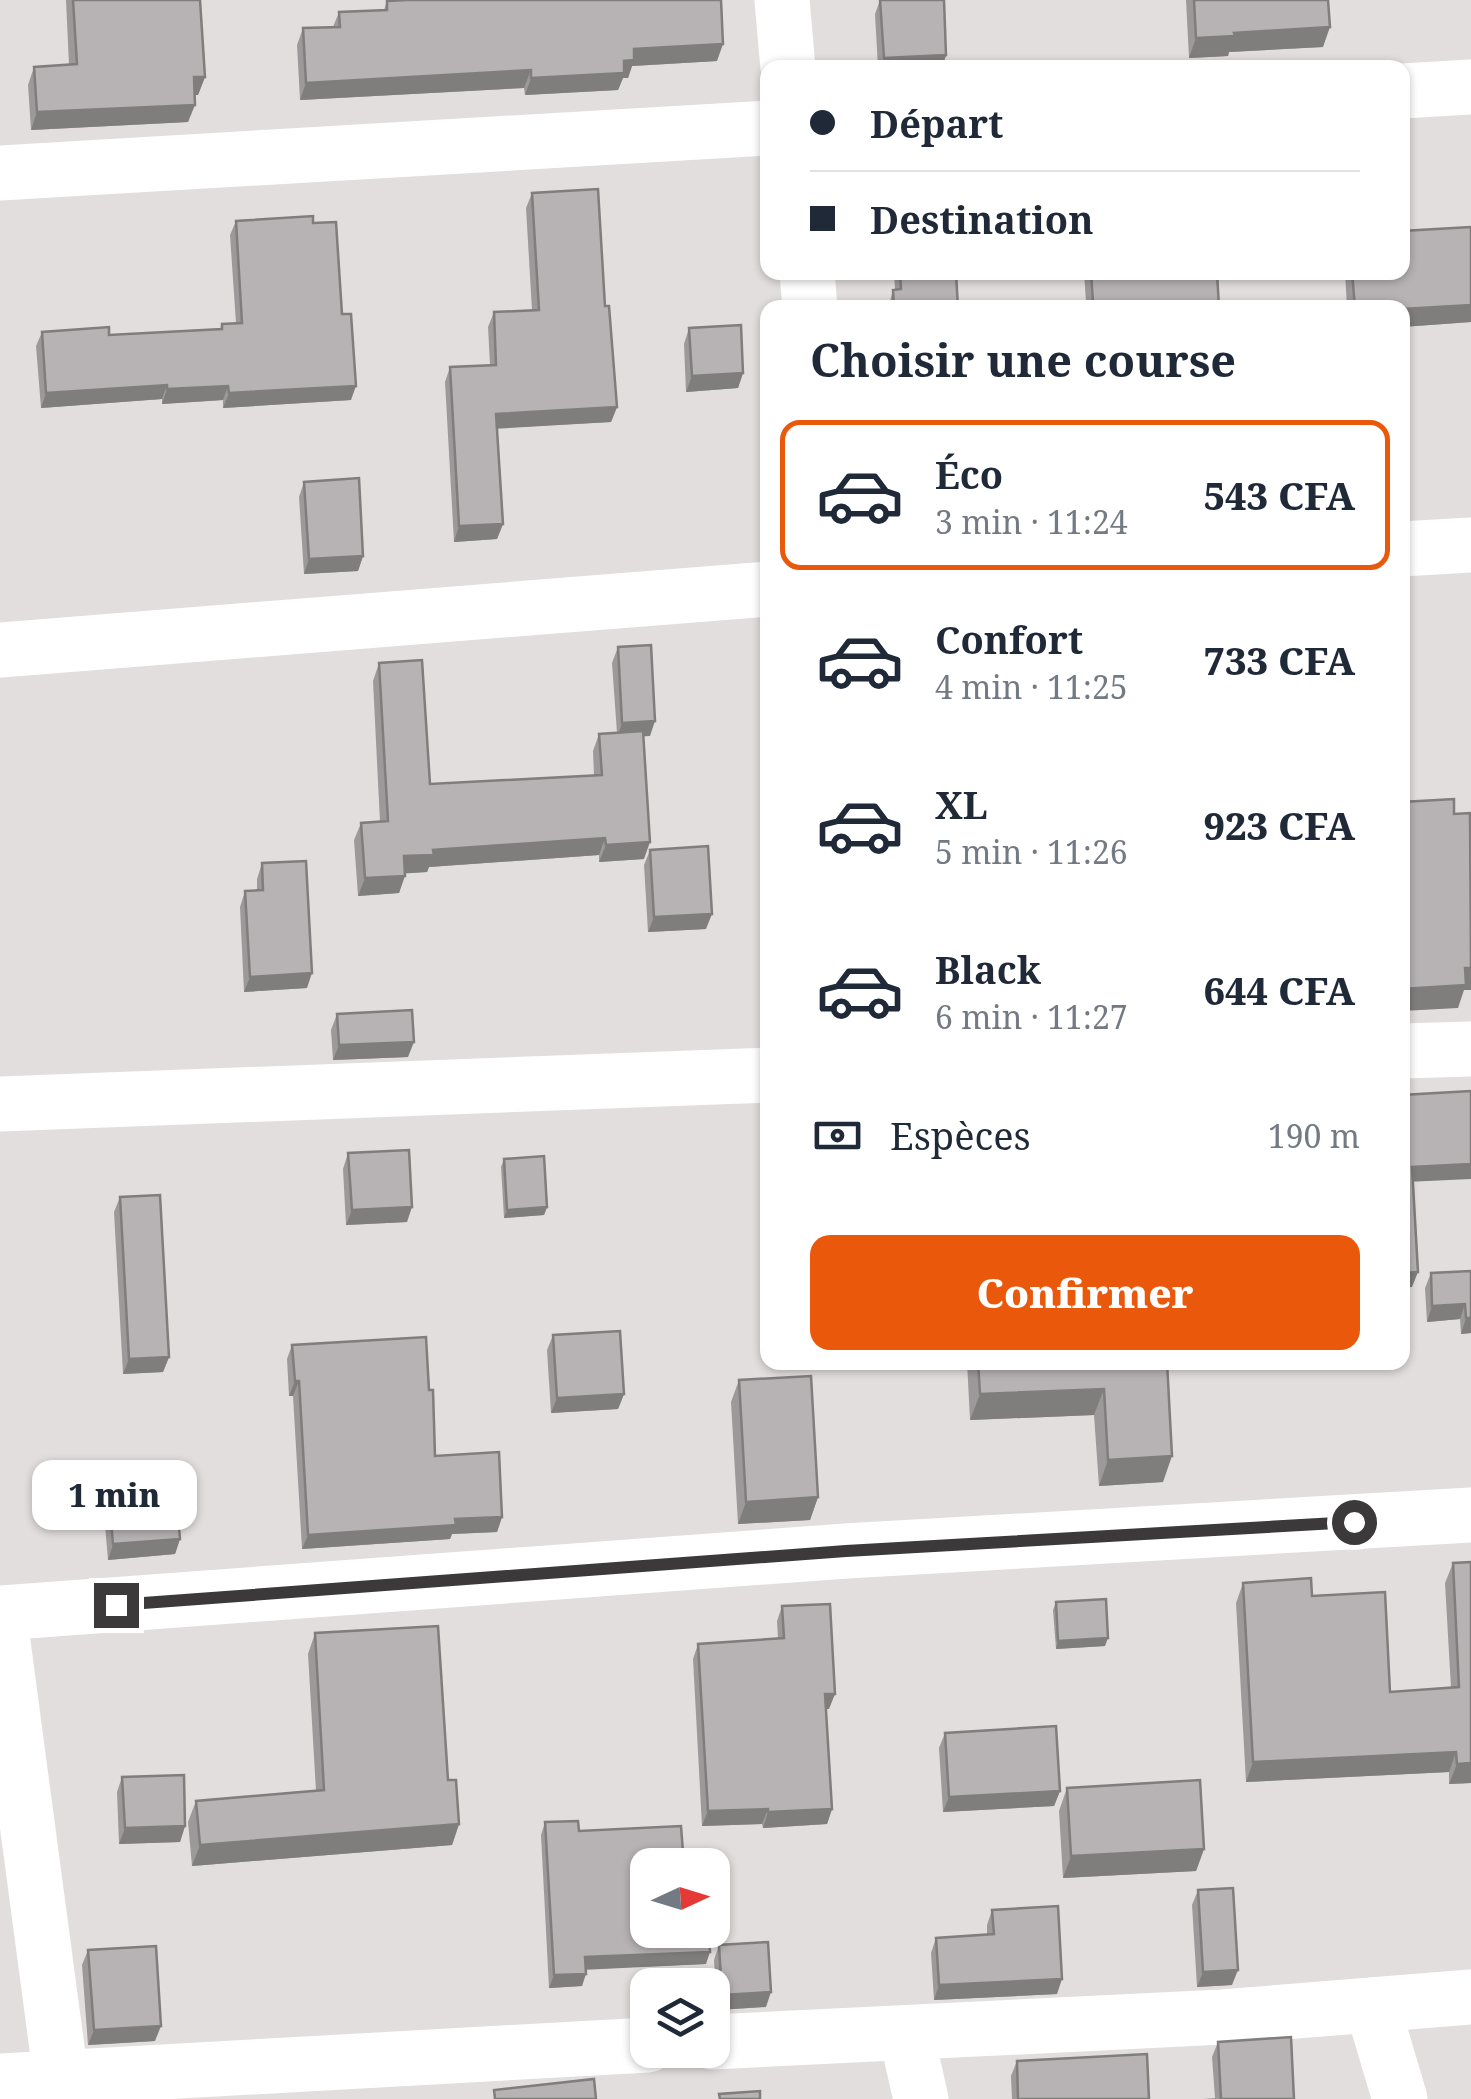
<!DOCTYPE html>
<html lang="fr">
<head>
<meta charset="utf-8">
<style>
	body { margin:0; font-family:"Noto Serif",serif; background:#f2f2f3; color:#1f2937; height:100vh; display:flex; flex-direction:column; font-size:38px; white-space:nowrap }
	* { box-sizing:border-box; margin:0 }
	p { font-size:32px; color:#747a83 }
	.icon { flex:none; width:55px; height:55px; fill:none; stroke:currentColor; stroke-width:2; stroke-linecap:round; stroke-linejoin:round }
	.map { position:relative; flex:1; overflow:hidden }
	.details { position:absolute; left:760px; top:300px; width:650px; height:1070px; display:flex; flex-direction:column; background:#fff; border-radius:20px; box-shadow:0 2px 8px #0004 }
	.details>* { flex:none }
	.guide { position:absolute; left:760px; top:60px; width:650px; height:220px; border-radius:20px; box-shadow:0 2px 8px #0004; display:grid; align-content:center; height:220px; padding:0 50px; background:#fff }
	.needle { width:65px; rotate:86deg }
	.fabs { position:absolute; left:630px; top:1848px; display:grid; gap:20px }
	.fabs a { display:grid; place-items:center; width:100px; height:100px; border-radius:20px; background:#fff; box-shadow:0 2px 8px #0004; font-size:50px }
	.end { position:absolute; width:45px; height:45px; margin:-22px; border:12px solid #3b3939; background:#fff; box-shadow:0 0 0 5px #fff }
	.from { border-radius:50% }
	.bubble { position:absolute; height:70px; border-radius:20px; background:#fff; box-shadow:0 2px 8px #0004; font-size:32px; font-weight:800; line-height:70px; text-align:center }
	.guide b { display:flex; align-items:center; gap:35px; height:95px; font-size:38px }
	.guide b+b { border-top:2px solid #e0e1e3 }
	.guide i { width:25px; height:25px; background:#1f2937 }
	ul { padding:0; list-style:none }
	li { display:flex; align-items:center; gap:30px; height:150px; margin:0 20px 15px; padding:0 30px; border:5px solid transparent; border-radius:20px }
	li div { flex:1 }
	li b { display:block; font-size:38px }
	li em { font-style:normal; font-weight:800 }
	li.active { border-color:#ea580c }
	li>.icon { width:90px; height:90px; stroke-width:1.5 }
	h2 { padding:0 50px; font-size:45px; line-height:120px }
	.pay { display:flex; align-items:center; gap:25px; height:110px; padding:0 50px; font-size:38px }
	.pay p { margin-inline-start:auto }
	.primary-button { display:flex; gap:20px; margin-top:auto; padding:20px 50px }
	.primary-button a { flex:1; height:115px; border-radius:20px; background:#ea580c; color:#fff; font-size:40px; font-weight:800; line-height:115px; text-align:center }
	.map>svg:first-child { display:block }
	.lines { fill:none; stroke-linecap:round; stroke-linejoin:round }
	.minor { stroke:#fff; stroke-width:55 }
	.wall { fill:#9d999a }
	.shaded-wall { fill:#807d7d }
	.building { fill:#b7b2b3; stroke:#807d7d; stroke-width:2.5 }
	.route { stroke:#3b3939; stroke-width:12 }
</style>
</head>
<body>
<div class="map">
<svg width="1471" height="2099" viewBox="0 0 1471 2099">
	<rect width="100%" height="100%" fill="#e3dede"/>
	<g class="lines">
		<g class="minor">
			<path d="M782,0L788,68"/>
			<path d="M1402,91L1471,87"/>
			<path d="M0,173L768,128"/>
			<path d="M807,272L810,308"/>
			<path d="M1402,549L1471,545"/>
			<path d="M0,650L768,589"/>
			<path d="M1402,1051L1471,1049"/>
			<path d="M0,1104L768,1075"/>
			<path d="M0,1613L846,1551L1471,1515"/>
			<path d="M0,1620L61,2078L69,2099"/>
			<path d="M1372,2005L1400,2099"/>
			<path d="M906,2033L921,2099"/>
			<path d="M712,2042L1222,2017L1471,1997"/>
			<path d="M0,2081L648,2045"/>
		</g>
	</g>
	<g class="wall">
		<path d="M66,0H200L205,77L198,95H194L188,122L31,130L28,85L34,67L69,65Z"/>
		<path d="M880,0L946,55L942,68H878L875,14Z"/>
		<path d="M1186,0H1328L1323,47L1229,52L1228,56L1189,58Z"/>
		<path d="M387,1L717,61L632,66L628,78H623L618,90L525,95L524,88L300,100L297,45L303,28L333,27L339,12L384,10Z"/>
		<path d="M532,193L605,306L617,407L611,422L497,428L503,524L497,539L454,542L445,382L450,367L490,365L488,327L494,312L532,310L526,208Z"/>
		<path d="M236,221L313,223L342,314L351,400L223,408V400L162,404V399L41,408L36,346L42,332L109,335L220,329L222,324L236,323L230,235Z"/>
		<path d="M1471,227V322L1402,327V308H1347L1345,272H1402Z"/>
		<path d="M894,272H956L958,308H888L893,290H895Z"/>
		<path d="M1084,272H1217L1219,308L1086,302Z"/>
		<path d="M689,328L743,373L738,388L686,392L684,344Z"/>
		<path d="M304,482L363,556L358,571L304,574L299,497Z"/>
		<path d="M618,647L650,736H644V859L599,862V855L429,867L427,872L405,873L399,893L358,896L354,840L361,823L380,822L373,681L379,663L430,784L594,775L593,751L599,734L617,733L612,663Z"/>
		<path d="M650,850L706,929L648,932L644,865Z"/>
		<path d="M262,863L307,988L244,992L240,907L245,891H257V879Z"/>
		<path d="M337,1014L408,1057L333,1060L331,1030Z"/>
		<path d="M348,1153L407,1222L346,1225L343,1169Z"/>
		<path d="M504,1159L547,1207L544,1215L504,1218L501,1167Z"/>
		<path d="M120,1197L169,1357L163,1372L123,1374L114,1212Z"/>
		<path d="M1471,1271V1333L1461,1334L1460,1319L1427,1322L1425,1288L1431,1273Z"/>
		<path d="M553,1335L624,1394L618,1409L551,1413L547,1350Z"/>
		<path d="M292,1345L429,1390L435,1456L502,1517L497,1532L452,1534L450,1539L302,1549L293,1396H289L287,1359Z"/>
		<path d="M967,1362H1167L1163,1482L1099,1486L1094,1415L970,1420Z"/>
		<path d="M739,1380L818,1497L810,1520L738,1524L731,1402Z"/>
		<path d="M108,1486L180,1539L175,1554L108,1560L103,1502Z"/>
		<path d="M1471,1562V1783L1449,1784V1772L1246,1782L1236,1603L1243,1583L1312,1596L1390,1692L1451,1688L1445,1583L1453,1563Z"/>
		<path d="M1056,1602L1105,1646L1056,1649L1053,1610Z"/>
		<path d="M782,1606L829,1709H826L832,1809L827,1824L763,1828L762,1824L702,1826L693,1659L698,1644L778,1638L777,1621Z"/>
		<path d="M315,1633L448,1780L459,1824L452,1845L192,1866L188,1822L196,1801L316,1791L308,1654Z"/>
		<path d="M945,1733L1060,1791L1054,1806L943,1812L939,1748Z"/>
		<path d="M122,1777L185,1826L180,1842L119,1844L117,1792Z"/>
		<path d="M1067,1788L1204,1849L1196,1871L1063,1878L1059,1811Z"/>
		<path d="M545,1822L579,1831L648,1865L706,1964L586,1969L582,1986L549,1988L541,1835Z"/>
		<path d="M1198,1890L1232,1985L1197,1987L1192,1905Z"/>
		<path d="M992,1910L1057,1994L934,2000L931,1953L936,1938L987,1934V1925Z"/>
		<path d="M719,1945L766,2007L717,2010L714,1960Z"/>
		<path d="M88,1950L155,2041L88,2045L82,1965Z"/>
		<path d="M1218,2042L1294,2099H1203L1215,2098L1212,2057Z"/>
		<path d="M1017,2061L1149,2099H1012L1011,2076Z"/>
	</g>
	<g class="shaded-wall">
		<path d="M1330,27L1323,47L1229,52L1228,56L1189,58L1196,38L1234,33Z"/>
		<path d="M723,44L717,61L632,66L628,78H623L618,90L525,95L531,78L624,61L634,49Z"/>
		<path d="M946,55L942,68H880L884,58Z"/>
		<path d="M531,70L524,88L300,100L306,83Z"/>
		<path d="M194,77H205L198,95H187Z"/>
		<path d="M195,105L188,122L31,130L37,112Z"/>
		<path d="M1471,305V322L1402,327V309Z"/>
		<path d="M743,373L738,388L686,392L692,376Z"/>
		<path d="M167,385L162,399L41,408L46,393Z"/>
		<path d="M228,386L223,400L162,404L167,389Z"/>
		<path d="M356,386L351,400L223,408L229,393Z"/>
		<path d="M617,407L611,422L491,429L496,414Z"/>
		<path d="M503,524L497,539L454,542L459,526Z"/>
		<path d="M363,556L358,571L304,574L309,559Z"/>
		<path d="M655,721L650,736L617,738L622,723Z"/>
		<path d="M605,838L599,855L429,867L427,872L397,874L404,856L433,850Z"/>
		<path d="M650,842L644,859L599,862L606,845Z"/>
		<path d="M405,876L399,893L358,896L365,878Z"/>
		<path d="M712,914L706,929L648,932L654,917Z"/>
		<path d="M1465,968H1471V990H1464L1458,1008L1402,1011V989Z"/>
		<path d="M312,973L307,988L244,992L250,977Z"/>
		<path d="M414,1042L408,1057L333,1060L339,1045Z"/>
		<path d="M1471,1164V1179L1406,1182L1412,1167Z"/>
		<path d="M412,1207L407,1222L346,1225L352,1210Z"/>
		<path d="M547,1207L544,1215L504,1218L507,1210Z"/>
		<path d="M1418,1272L1412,1287L1402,1288V1273Z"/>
		<path d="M1465,1304L1460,1319L1427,1322L1432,1306Z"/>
		<path d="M1466,1318H1471V1333L1461,1334Z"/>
		<path d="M169,1357L163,1372L123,1374L129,1359Z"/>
		<path d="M295,1381H299L293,1396H289Z"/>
		<path d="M1104,1389L1094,1415L970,1420L980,1394Z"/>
		<path d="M624,1394L618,1409L551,1413L557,1398Z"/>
		<path d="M1172,1456L1163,1482L1099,1486L1108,1460Z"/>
		<path d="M818,1497L810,1520L738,1524L746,1502Z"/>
		<path d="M502,1517L497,1532L452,1534L450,1539L302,1549L308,1535L455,1519Z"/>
		<path d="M180,1539L175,1554L108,1560L113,1544Z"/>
		<path d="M1108,1638L1105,1646L1056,1649L1058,1641Z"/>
		<path d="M825,1694H835L829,1709H819Z"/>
		<path d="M1456,1752L1449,1772L1246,1782L1253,1762Z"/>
		<path d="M1471,1763V1783L1449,1784L1457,1764Z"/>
		<path d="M1060,1791L1054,1806L943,1812L949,1797Z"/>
		<path d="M768,1809L762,1824L702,1826L708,1811Z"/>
		<path d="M832,1809L827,1824L763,1828L768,1812Z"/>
		<path d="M459,1824L452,1845L192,1866L200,1845Z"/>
		<path d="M185,1826L180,1842L119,1844L125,1828Z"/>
		<path d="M1204,1849L1196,1871L1063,1878L1071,1856Z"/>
		<path d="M710,1952L706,1964L581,1970L585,1957Z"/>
		<path d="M1238,1970L1232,1985L1197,1987L1203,1972Z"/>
		<path d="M586,1974L582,1986L549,1988L554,1975Z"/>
		<path d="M1062,1979L1057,1994L934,2000L939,1985Z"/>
		<path d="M771,1992L766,2007L717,2010L722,1995Z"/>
		<path d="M161,2026L155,2041L88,2045L94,2030Z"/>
	</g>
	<g class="building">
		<path d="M73,0H200L205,77H194L195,105L37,112L34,67L77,64Z"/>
		<path d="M407,0H721L723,44L634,49V60L624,61V73L531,78V70L306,83L303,28L340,27L339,12L387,10V1Z"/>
		<path d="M880,0H944L946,55L884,58Z"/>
		<path d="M1194,0H1328L1330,27L1234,33L1235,36L1196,38Z"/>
		<path d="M598,189L605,306H609L617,407L496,414L503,524L459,526L450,367L496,365L494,312L539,310L532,193Z"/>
		<path d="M313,216V223L336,222L342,314H351L356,386L229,393L228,386L167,389V385L46,393L42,332L109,327V335L222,329V324L242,323L236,221Z"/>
		<path d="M1471,227V305L1402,309V308H1355L1352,272H1402V231Z"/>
		<path d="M900,272H956L958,308H894L893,290L901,289Z"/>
		<path d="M1091,272H1217L1219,308H991L1093,302Z"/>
		<path d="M741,325L743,373L692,376L689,328Z"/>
		<path d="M359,478L363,556L309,559L304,482Z"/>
		<path d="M651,645L655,721L622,723L618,647Z"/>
		<path d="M422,660L430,784L602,775L599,734L643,731L650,842L606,845L605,838L433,850L434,855L404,856L405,876L365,878L361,823L388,821L379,663Z"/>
		<path d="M1454,799V814L1470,813L1471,968H1465L1466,985L1402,989V802Z"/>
		<path d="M708,846L712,914L654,917L650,850Z"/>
		<path d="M306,861L312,973L250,977L245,891L263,890L262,863Z"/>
		<path d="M412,1010L414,1042L339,1045L337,1014Z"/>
		<path d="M1471,1091V1164L1412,1167L1418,1272L1402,1273V1095Z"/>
		<path d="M409,1150L412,1207L352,1210L348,1153Z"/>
		<path d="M544,1156L547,1207L507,1210L504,1159Z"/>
		<path d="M160,1195L169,1357L129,1359L120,1197Z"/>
		<path d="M1471,1271V1318H1466L1465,1304L1432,1306L1431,1273Z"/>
		<path d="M620,1331L624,1394L557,1398L553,1335Z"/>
		<path d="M426,1337L429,1390H433L435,1456L499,1452L502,1517L455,1519L456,1525L308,1535L299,1381H295L292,1345Z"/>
		<path d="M978,1362H1167L1172,1456L1108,1460L1104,1389L980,1394Z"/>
		<path d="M811,1376L818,1497L746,1502L739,1380Z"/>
		<path d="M175,1481L180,1539L113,1544L108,1486Z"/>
		<path d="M1471,1562V1763L1457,1764L1456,1752L1253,1762L1243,1583L1311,1578L1312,1596L1385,1592L1390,1692L1459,1687L1453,1563Z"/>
		<path d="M1106,1599L1108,1638L1058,1641L1056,1602Z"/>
		<path d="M830,1604L835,1694H825L832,1809L768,1812V1809L708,1811L698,1644L784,1638L782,1606Z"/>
		<path d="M438,1626L448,1780H456L459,1824L200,1845L196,1801L324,1790L315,1633Z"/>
		<path d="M1056,1726L1060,1791L949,1797L945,1733Z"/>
		<path d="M184,1775L185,1826L125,1828L122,1777Z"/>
		<path d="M1200,1780L1204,1849L1071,1856L1067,1788Z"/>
		<path d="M578,1821L579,1831L681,1826L684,1865H648V1930H709L710,1952L585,1957L586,1974L554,1975L545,1822Z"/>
		<path d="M1233,1888L1238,1970L1203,1972L1198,1890Z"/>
		<path d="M1058,1906L1062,1979L939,1985L936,1938L994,1934L992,1910Z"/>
		<path d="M768,1942L771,1992L722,1995L719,1945Z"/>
		<path d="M156,1946L161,2026L94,2030L88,1950Z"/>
		<path d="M1291,2037L1294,2099H1221L1218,2042Z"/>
		<path d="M1147,2054L1149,2099H1018L1017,2061Z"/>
		<path d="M594,2079L596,2099H495L494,2090Z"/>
		<path d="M760,2091V2099H720L719,2094Z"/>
	</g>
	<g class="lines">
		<path class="route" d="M116,1605L846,1551L1354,1522"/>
	</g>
</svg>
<div class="fabs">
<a><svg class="needle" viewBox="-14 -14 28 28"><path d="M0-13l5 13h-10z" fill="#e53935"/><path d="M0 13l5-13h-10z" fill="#747a83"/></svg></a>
<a><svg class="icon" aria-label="layers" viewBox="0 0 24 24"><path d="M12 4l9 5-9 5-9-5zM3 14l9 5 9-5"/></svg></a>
</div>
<i class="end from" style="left:1354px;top:1522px"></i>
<i class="end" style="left:116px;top:1605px"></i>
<div class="bubble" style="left:32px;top:1460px;width:165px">1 min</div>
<div class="guide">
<b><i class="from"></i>Départ</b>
<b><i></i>Destination</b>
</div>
<section class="details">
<h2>Choisir une course</h2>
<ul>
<li class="active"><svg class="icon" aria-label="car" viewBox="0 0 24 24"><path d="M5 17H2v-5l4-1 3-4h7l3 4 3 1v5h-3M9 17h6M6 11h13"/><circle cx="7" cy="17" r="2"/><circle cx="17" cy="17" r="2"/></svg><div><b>Éco</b><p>3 min · 11:24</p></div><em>543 CFA</em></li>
<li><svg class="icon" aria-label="car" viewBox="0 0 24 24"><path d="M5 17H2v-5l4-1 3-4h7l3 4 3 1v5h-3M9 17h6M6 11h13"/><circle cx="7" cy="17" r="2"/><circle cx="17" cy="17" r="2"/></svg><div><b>Confort</b><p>4 min · 11:25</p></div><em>733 CFA</em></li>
<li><svg class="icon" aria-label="car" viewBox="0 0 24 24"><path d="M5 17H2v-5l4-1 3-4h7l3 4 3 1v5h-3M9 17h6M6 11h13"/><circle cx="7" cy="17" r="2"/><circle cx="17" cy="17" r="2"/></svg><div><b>XL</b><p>5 min · 11:26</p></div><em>923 CFA</em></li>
<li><svg class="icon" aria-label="car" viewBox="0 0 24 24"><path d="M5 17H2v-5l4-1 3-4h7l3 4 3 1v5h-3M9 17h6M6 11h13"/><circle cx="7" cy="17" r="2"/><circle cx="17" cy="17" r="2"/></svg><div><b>Black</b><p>6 min · 11:27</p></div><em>644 CFA</em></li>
</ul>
<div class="pay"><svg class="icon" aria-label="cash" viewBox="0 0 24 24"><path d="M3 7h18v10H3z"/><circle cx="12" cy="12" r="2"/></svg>Espèces<p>190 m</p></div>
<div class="primary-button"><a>Confirmer</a></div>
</section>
</div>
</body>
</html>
